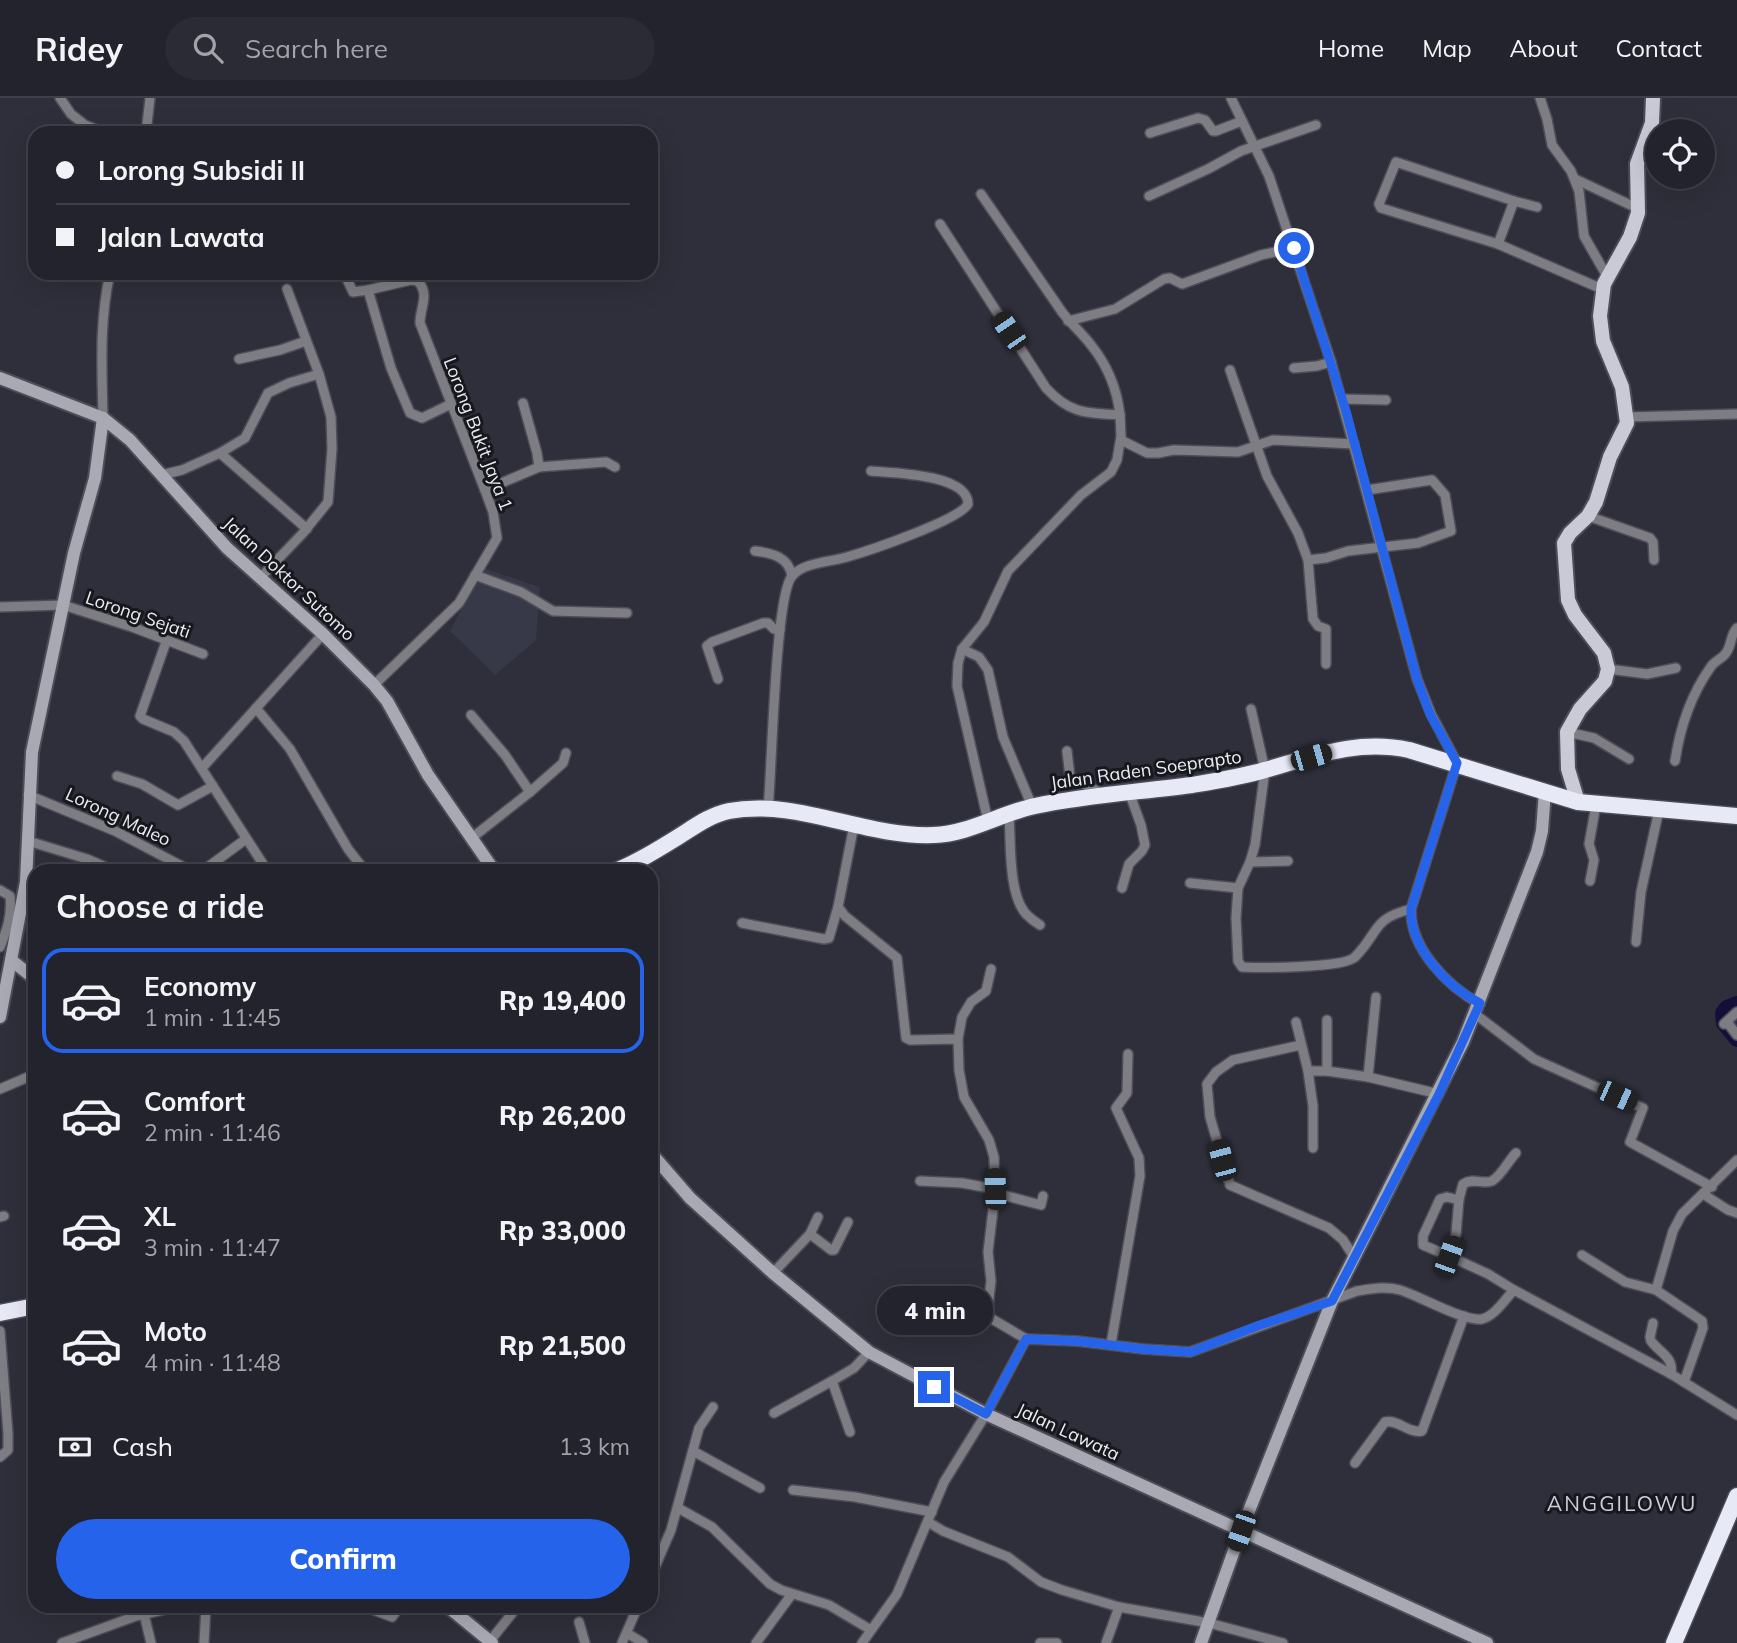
<!DOCTYPE html>
<html lang="en">
<head>
<meta charset="utf-8">
<style>
	body { margin:0; font-family:Mulish,sans-serif; background:#2a2b34; color:#f1f3f6; height:100vh; display:flex; flex-direction:column; font-size:26px; white-space:nowrap }
	* { box-sizing:border-box; margin:0 }
	p { font-size:23px; color:#a2a4a9 }
	.icon { flex:none; width:38px; height:38px; fill:none; stroke:currentColor; stroke-width:2; stroke-linecap:round; stroke-linejoin:round }
	.map { position:relative; flex:1; overflow:hidden }
	.sheet { position:absolute; left:28px; top:766px; width:630px; height:749px; display:flex; flex-direction:column; background:#22232c; border-radius:21px; box-shadow:0 7px 28px #0002,0 0 0 2px #3f4048 }
	.sheet>* { flex:none }
	.banner { position:absolute; left:28px; top:28px; width:630px; height:154px; border-radius:21px; box-shadow:0 7px 28px #0002,0 0 0 2px #3f4048; display:grid; align-content:center; height:154px; padding:0 28px; background:#22232c }
	.controls { position:absolute; left:1645px; top:21px; display:grid; gap:14px }
	.controls a { display:grid; place-items:center; width:70px; height:70px; border-radius:50%; background:#22232c; box-shadow:0 7px 28px #0002,0 0 0 2px #3f4048; font-size:35px }
	.end { position:absolute; width:32px; height:32px; margin:-16px; border:9px solid #2563eb; background:#fff; box-shadow:0 0 0 4px #fff }
	.from { border-radius:50% }
	.bubble { position:absolute; height:49px; border-radius:24px; background:#22232c; box-shadow:0 7px 28px #0002,0 0 0 2px #3f4048; font-size:23px; font-weight:800; line-height:49px; text-align:center }
	.car { position:absolute; width:21px; height:42px; margin:-21px -10px; border-radius:9px; box-shadow:0 0 5px 2px #0007; background:linear-gradient(#222 24%,#8ab4d8 0 40%,#222 0 76%,#8ab4d8 0 86%,#222 0) }
	.banner b { display:flex; align-items:center; gap:24px; height:66px; font-size:26px }
	.banner b+b { border-top:2px solid #3f4048 }
	.banner i { width:18px; height:18px; background:#f1f3f6 }
	ul { padding:0; list-style:none }
	li { display:flex; align-items:center; gap:21px; height:105px; margin:0 14px 10px; padding:0 14px; border:4px solid transparent; border-radius:21px }
	li div { flex:1 }
	li b { display:block; font-size:26px }
	li em { font-style:normal; font-weight:800 }
	li.current { border-color:#2563eb }
	li>.icon { width:63px; height:63px; stroke-width:1.5 }
	h2 { padding:0 28px; font-size:32px; line-height:84px }
	.pay { display:flex; align-items:center; gap:18px; height:77px; padding:0 28px; font-size:26px }
	.pay p { margin-inline-start:auto }
	.cta { display:flex; gap:14px; margin-top:auto; padding:14px 28px }
	.cta a { flex:1; height:80px; border-radius:42px; background:#2563eb; color:#fff; font-size:28px; font-weight:800; line-height:80px; text-align:center }
	header { display:flex; align-items:center; gap:42px; box-sizing:border-box; height:98px; padding:0 35px; background:#22232c; border-bottom:2px solid #3f4048 }
	header strong { font-size:33px }
	nav { display:flex; gap:38px; margin-inline-start:auto; font-size:24px }
	.search { width:490px; height:63px; background:#2a2b34; display:flex; align-items:center; gap:18px; box-sizing:border-box; padding:0 24px; border-radius:38px; color:#a2a4a9; font-size:26px }
	.map>svg:first-child { display:block }
	.built { fill:#373848 }
	.lines { fill:none; stroke-linecap:round; stroke-linejoin:round }
	.river { stroke:#130f38; stroke-width:16 }
	.street-casing { stroke:#4c4d58; stroke-width:12 }
	.secondary-casing { stroke:#4c4d58; stroke-width:16 }
	.primary-casing { stroke:#4c4d58; stroke-width:18 }
	.highway-casing { stroke:#4c4d58; stroke-width:19 }
	.street { stroke:#7d7d83; stroke-width:9 }
	.secondary { stroke:#a8a9b2; stroke-width:12 }
	.primary { stroke:#c9cad6; stroke-width:14 }
	.highway { stroke:#e7e9f7; stroke-width:16 }
	.route { stroke:#2563eb; stroke-width:9 }
	.labels { text-anchor:middle; stroke-width:6; stroke-linejoin:round; paint-order:stroke }
	.street-label { font-size:18px; fill:#ebebf3; stroke:#17181d }
	.quarter-label { font-size:21px; letter-spacing:2px; fill:#cbcddb; stroke:#17181d }
</style>
</head>
<body>
<header>
<strong>Ridey</strong>
<div class="search"><svg class="icon" aria-label="search" viewBox="0 0 24 24"><circle cx="10" cy="10" r="6"/><path d="M15 15l6 6"/></svg>Search here</div>
<nav><a>Home</a><a>Map</a><a>About</a><a>Contact</a></nav>
</header>
<div class="map">
<svg width="1737" height="1545" viewBox="0 0 1737 1545">
	<rect width="100%" height="100%" fill="#2e2f3a"/>
	<path class="built" d="M483,470L540,489L536,542L495,577L450,533Z"/>
	<g class="lines">
		<path class="river" d="M1737,906L1727,910L1723,915L1724,925L1737,941"/>
		<g class="street-casing">
			<g id="street">
				<path d="M60,0L71,16L85,27L105,35"/>
				<path d="M1231,0L1269,78L1331,264L1417,581L1431,616L1457,665L1411,811C1410,850 1447,888 1480,906"/>
				<path d="M1540,0L1547,21L1552,47L1571,73L1579,93L1584,138L1608,180"/>
				<path d="M146,35L150,0"/>
				<path d="M1150,35L1198,20L1205,22L1213,33H1216L1242,23"/>
				<path d="M1575,81L1639,111"/>
				<path d="M981,96L1062,214C1071,226 1082,235 1091,247C1108,268 1117,291 1120,317"/>
				<path d="M1149,98L1208,71L1241,53L1316,27"/>
				<path d="M1537,109L1514,103L1396,64L1379,106L1381,110L1498,146L1602,191"/>
				<path d="M940,126L1046,290C1070,316 1086,315 1120,317L1121,338L1117,362L1111,374L1081,397L1008,473L984,524L962,551L958,565L957,588L988,723"/>
				<path d="M1498,146L1514,103"/>
				<path d="M344,175L353,194L368,192"/>
				<path d="M1068,223L1115,211L1164,181L1170,180L1182,186L1261,157L1294,150"/>
				<path d="M239,261L280,252L306,243"/>
				<path d="M1294,270L1317,268L1331,264"/>
				<path d="M1230,272L1267,378L1298,435L1308,462L1313,521L1318,528L1326,531V566"/>
				<path d="M1342,301L1386,302"/>
				<path d="M1627,319L1737,316"/>
				<path d="M103,320C102,270 99,225 110,175"/>
				<path d="M1121,342L1147,355H1158L1174,352L1238,354L1273,342L1354,346"/>
				<path d="M220,355L245,340L268,295L289,285L319,276"/>
				<path d="M539,369L606,364L615,369"/>
				<path d="M161,377L182,372L220,355L307,431"/>
				<path d="M485,392L539,369L537,355L523,305"/>
				<path d="M1588,418L1650,440L1653,444L1654,462"/>
				<path d="M755,453C772,455 789,459 792,478"/>
				<path d="M1308,462L1326,460L1348,453L1418,445L1451,433L1445,397L1432,382L1367,392"/>
				<path d="M475,477L521,494L553,513L627,515"/>
				<path d="M260,480L303,435L328,404L332,351L331,319L319,276L287,191"/>
				<path d="M0,509L63,507L132,529L203,556"/>
				<path d="M166,544L140,618L143,621L174,634L184,643L268,774"/>
				<path d="M962,551L979,559L988,572L1003,639L1032,708"/>
				<path d="M1608,571L1647,576L1676,570"/>
				<path d="M718,581L707,548L712,544L763,525H768L774,531L780,532"/>
				<path d="M374,587L459,505L497,440L493,414L486,395L420,225C420,209 430,197 418,183L411,182L368,192L391,270L410,315L422,320L451,306"/>
				<path d="M256,610L290,651L348,751L366,774"/>
				<path d="M1251,611L1265,672L1255,747L1250,764L1288,763"/>
				<path d="M471,617L505,657L530,694L473,739"/>
				<path d="M1567,634L1594,640L1629,661"/>
				<path d="M1067,653L1070,679L1103,696"/>
				<path d="M1675,663C1680,630 1691,597 1710,570C1714,563 1722,561 1726,555C1732,547 1730,537 1737,530"/>
				<path d="M202,670L323,536"/>
				<path d="M117,678L142,686L178,707L213,688"/>
				<path d="M530,694L563,665L566,655"/>
				<path d="M28,697L115,733L193,774"/>
				<path d="M768,711C772,672 775,498 792,478C804,464 831,464 847,459C868,453 960,422 968,406C968,376 893,375 871,373"/>
				<path d="M1009,717C1011,743 1008,796 1026,816C1030,820 1035,824 1040,827"/>
				<path d="M854,727L838,809L845,818L897,860L906,940L910,942L958,941L959,972L964,999L989,1042L994,1059L995,1095L988,1154L991,1183L987,1218L1026,1241"/>
				<path d="M28,743L87,761L117,774"/>
				<path d="M1250,764L1238,790L1236,820L1238,863L1242,869C1261,870 1344,870 1355,859C1380,834 1371,821 1411,811"/>
				<path d="M201,774L246,741"/>
				<path d="M1590,783L1594,762L1589,746L1596,707"/>
				<path d="M1190,785L1238,790"/>
				<path d="M1122,790L1129,766L1142,753L1145,747L1141,727L1129,694"/>
				<path d="M0,792L10,798C12,817 7,832 0,849"/>
				<path d="M742,825L824,841L829,840L838,809"/>
				<path d="M1636,844L1641,794L1659,712"/>
				<path d="M1475,916L1534,961L1643,1010L1630,1044L1712,1089"/>
				<path d="M1327,922V973L1368,979L1439,996"/>
				<path d="M1296,924L1308,973H1327"/>
				<path d="M1727,924L1737,937"/>
				<path d="M1724,926L1737,914"/>
				<path d="M958,941L962,919L971,904L986,893L991,871"/>
				<path d="M1301,947L1233,962L1216,974L1207,986L1210,1019L1230,1087L1329,1130L1343,1142L1354,1159"/>
				<path d="M1308,973L1313,1008V1050"/>
				<path d="M1368,979L1376,899"/>
				<path d="M0,991L35,976"/>
				<path d="M920,1083L962,1085L995,1091"/>
				<path d="M995,1095L1041,1107L1043,1098"/>
				<path d="M1703,1096L1728,1112L1737,1115"/>
				<path d="M0,1119L4,1118"/>
				<path d="M810,1136L831,1152H834L848,1124"/>
				<path d="M1582,1157L1625,1184L1656,1192L1702,1223L1703,1230L1684,1284"/>
				<path d="M1449,1158L1423,1147V1138L1440,1101L1447,1099L1459,1102"/>
				<path d="M773,1175L810,1136L818,1119"/>
				<path d="M1514,1192L1488,1176L1449,1158L1456,1136L1459,1101L1463,1086C1474,1079 1483,1087 1492,1083C1501,1078 1509,1062 1516,1055"/>
				<path d="M1656,1192L1673,1133L1682,1116L1737,1062"/>
				<path d="M945,1201L987,1218"/>
				<path d="M1653,1225L1650,1239L1651,1243C1660,1255 1674,1259 1671,1276"/>
				<path d="M0,1233L8,1335V1352L0,1359"/>
				<path d="M1111,1246L1140,1078L1139,1060L1116,1010L1127,995L1128,956"/>
				<path d="M774,1315L832,1283"/>
				<path d="M850,1334L832,1283L854,1270L869,1254"/>
				<path d="M693,1353L760,1390"/>
				<path d="M1355,1365L1385,1324C1398,1321 1409,1336 1422,1333L1464,1218"/>
				<path d="M793,1392L855,1399L932,1414"/>
				<path d="M678,1410L712,1429L770,1486L781,1492L829,1507L871,1532"/>
				<path d="M928,1424L943,1433L1008,1459L1041,1484L1062,1492L1119,1509L1209,1525L1283,1545"/>
				<path d="M651,1478L671,1432L699,1330L713,1309"/>
				<path d="M363,1508L392,1519L400,1508"/>
				<path d="M144,1516L151,1545"/>
				<path d="M579,1524L585,1545"/>
				<path d="M627,1535L643,1545"/>
				<path d="M490,1543L518,1508"/>
				<path d="M62,1545L136,1518L181,1508"/>
				<path d="M204,1545L206,1508"/>
				<path d="M622,1545L638,1508"/>
				<path d="M756,1545L792,1496"/>
				<path d="M862,1545L897,1496L944,1384L986,1316L1026,1241L1077,1243L1143,1251L1190,1254L1357,1193C1371,1191 1386,1188 1400,1192C1420,1198 1464,1224 1482,1221C1495,1218 1505,1201 1514,1192L1671,1276L1737,1317"/>
				<path d="M1040,1545H1057"/>
				<path d="M1106,1545L1119,1509"/>
			</g>
		</g>
		<g class="secondary-casing">
			<g id="secondary">
				<path d="M0,280L103,320L130,342L227,450L323,536L374,587L387,603L428,677L495,774"/>
				<path d="M11,862L35,881"/>
				<path d="M0,919L26,784L32,654L74,455L95,380L103,320"/>
				<path d="M651,1055L690,1100L773,1175L869,1254L986,1316L1487,1545"/>
				<path d="M447,1508L492,1545"/>
				<path d="M1201,1545L1241,1433L1332,1203L1463,944L1537,754L1542,733L1545,693"/>
			</g>
		</g>
		<g class="primary-casing">
			<path id="primary" d="M1578,704L1568,671L1567,634L1580,611L1605,583L1608,571L1604,555L1575,517L1568,502L1564,445L1570,435L1588,418L1596,404L1610,359L1627,325L1622,289L1603,243L1600,218L1604,186L1630,139L1638,115L1637,66L1652,25L1653,0"/>
		</g>
		<g class="highway-casing">
			<g id="highway">
				<path d="M613,774C636,765 657,752 678,739C694,729 710,717 729,713C798,700 865,740 934,737C969,736 1001,715 1035,708C1087,697 1140,694 1192,687C1216,683 1241,679 1265,672C1315,658 1357,641 1409,652L1578,704L1737,718"/>
				<path d="M0,1215L35,1208"/>
				<path d="M1674,1545L1737,1398"/>
			</g>
		</g>
		<use href="#street" class="street"/>
		<use href="#secondary" class="secondary"/>
		<use href="#primary" class="primary"/>
		<use href="#highway" class="highway"/>
	</g>
	<g class="lines">
		<path class="route" d="M934,1289L986,1316L1026,1241L1077,1243L1143,1251L1191,1254L1257,1228L1332,1203L1439,996L1480,905C1447,889 1410,850 1411,811L1457,665L1430,616L1417,581L1346,313L1294,150"/>
	</g>
	<g class="labels">
		<g class="street-label">
			<text transform="translate(478 336) rotate(69)" y="6">Lorong Bukit Jaya 1</text>
			<text transform="translate(289 481) rotate(43)" y="6">Jalan Doktor Sutomo</text>
			<text transform="translate(138 517) rotate(19)" y="6">Lorong Sejati</text>
			<text transform="translate(1146 672) rotate(-8)" y="6">Jalan Raden Soeprapto</text>
			<text transform="translate(118 719) rotate(25)" y="6">Lorong Maleo</text>
			<text transform="translate(1068 1334) rotate(25)" y="6">Jalan Lawata</text>
		</g>
		<g class="quarter-label">
			<text x="1622" y="1413">ANGGILOWU</text>
		</g>
	</g>
</svg>
<div class="controls">
<a><svg class="icon" aria-label="locate" viewBox="0 0 24 24"><circle cx="12" cy="12" r="6"/><path d="M12 2v4M12 18v4M2 12h4M18 12h4"/></svg></a>
</div>
<i class="end from" style="left:1294px;top:150px"></i>
<i class="end" style="left:934px;top:1289px"></i>
<div class="bubble" style="left:877px;top:1188px;width:116px">4 min</div>
<i class="car" style="left:1009px;top:233px;rotate:326deg"></i>
<i class="car" style="left:1311px;top:659px;rotate:74deg"></i>
<i class="car" style="left:1617px;top:998px;rotate:114deg"></i>
<i class="car" style="left:1222px;top:1062px;rotate:345deg"></i>
<i class="car" style="left:995px;top:1091px;rotate:358deg"></i>
<i class="car" style="left:1449px;top:1158px;rotate:20deg"></i>
<i class="car" style="left:1241px;top:1433px;rotate:199deg"></i>
<div class="banner">
<b><i class="from"></i>Lorong Subsidi II</b>
<b><i></i>Jalan Lawata</b>
</div>
<section class="sheet">
<h2>Choose a ride</h2>
<ul>
<li class="current"><svg class="icon" aria-label="car" viewBox="0 0 24 24"><path d="M5 17H2v-5l4-1 3-4h7l3 4 3 1v5h-3M9 17h6M6 11h13"/><circle cx="7" cy="17" r="2"/><circle cx="17" cy="17" r="2"/></svg><div><b>Economy</b><p>1 min · 11:45</p></div><em>Rp 19,400</em></li>
<li><svg class="icon" aria-label="car" viewBox="0 0 24 24"><path d="M5 17H2v-5l4-1 3-4h7l3 4 3 1v5h-3M9 17h6M6 11h13"/><circle cx="7" cy="17" r="2"/><circle cx="17" cy="17" r="2"/></svg><div><b>Comfort</b><p>2 min · 11:46</p></div><em>Rp 26,200</em></li>
<li><svg class="icon" aria-label="car" viewBox="0 0 24 24"><path d="M5 17H2v-5l4-1 3-4h7l3 4 3 1v5h-3M9 17h6M6 11h13"/><circle cx="7" cy="17" r="2"/><circle cx="17" cy="17" r="2"/></svg><div><b>XL</b><p>3 min · 11:47</p></div><em>Rp 33,000</em></li>
<li><svg class="icon" aria-label="car" viewBox="0 0 24 24"><path d="M5 17H2v-5l4-1 3-4h7l3 4 3 1v5h-3M9 17h6M6 11h13"/><circle cx="7" cy="17" r="2"/><circle cx="17" cy="17" r="2"/></svg><div><b>Moto</b><p>4 min · 11:48</p></div><em>Rp 21,500</em></li>
</ul>
<div class="pay"><svg class="icon" aria-label="cash" viewBox="0 0 24 24"><path d="M3 7h18v10H3z"/><circle cx="12" cy="12" r="2"/></svg>Cash<p>1.3 km</p></div>
<div class="cta"><a>Confirm</a></div>
</section>
</div>
</body>
</html>
